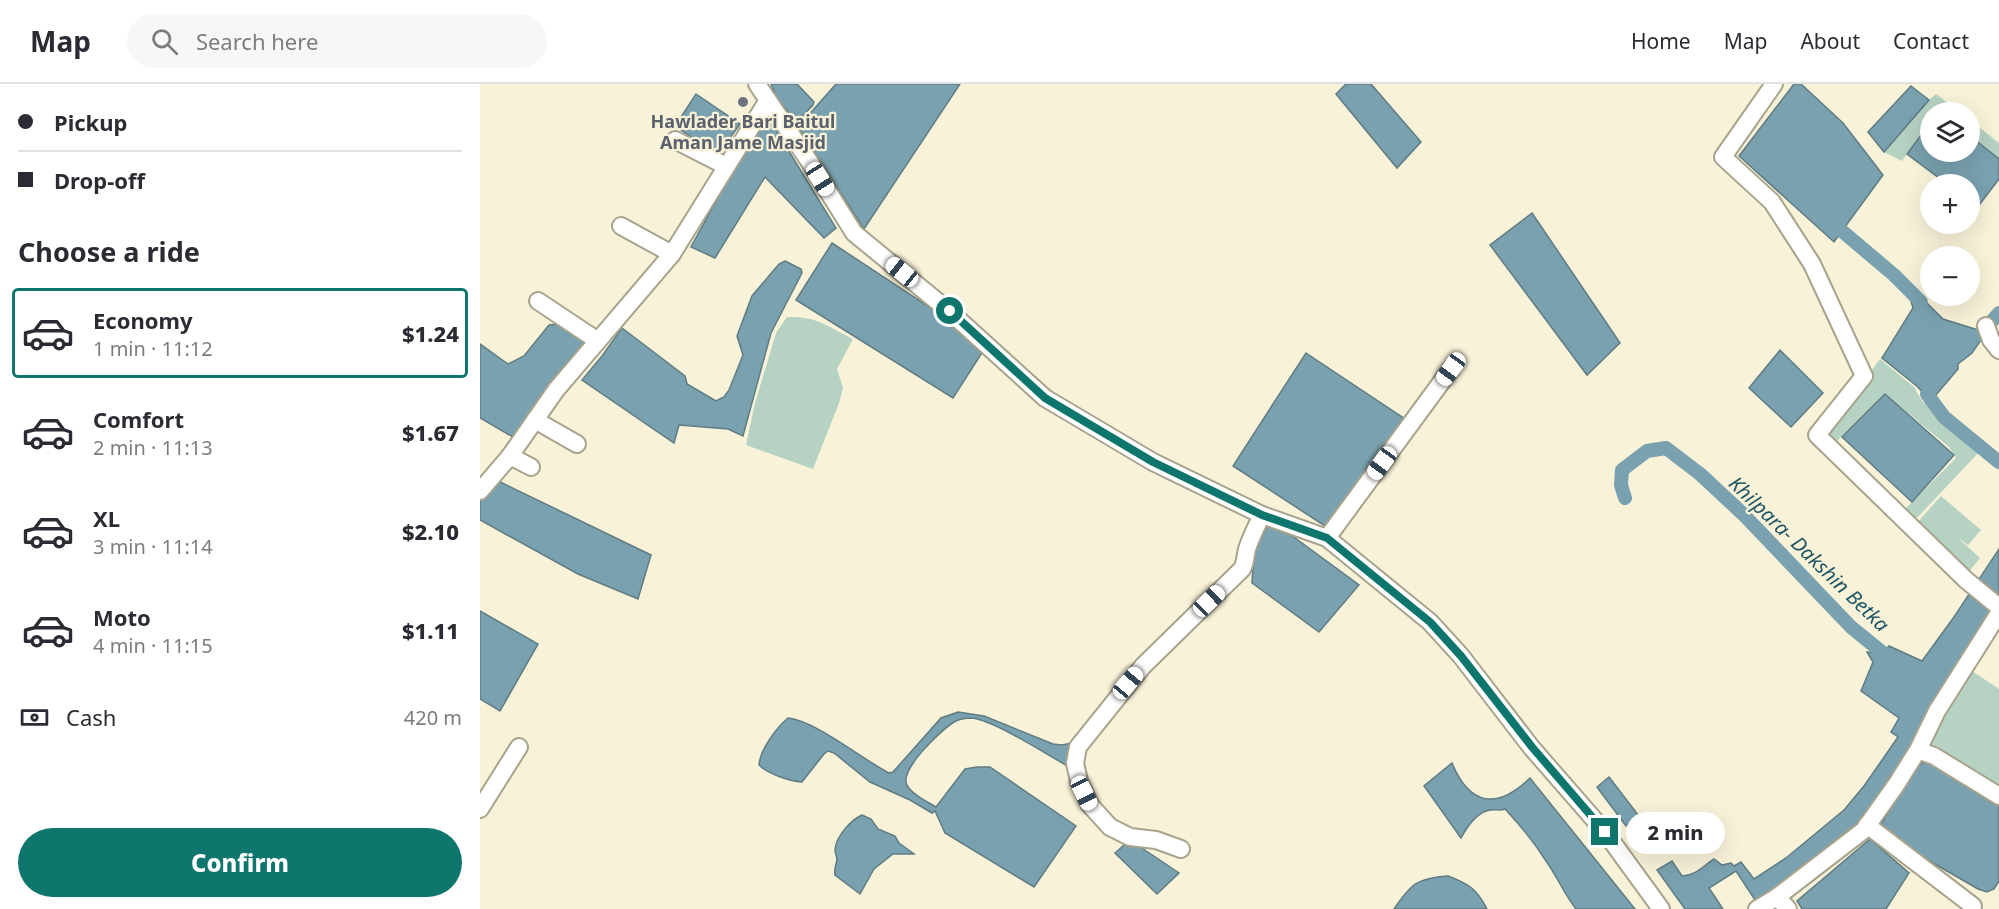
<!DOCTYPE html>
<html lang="en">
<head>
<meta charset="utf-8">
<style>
	body { margin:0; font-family:"Noto Sans",sans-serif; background:#f7f7f7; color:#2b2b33; height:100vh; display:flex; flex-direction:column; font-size:22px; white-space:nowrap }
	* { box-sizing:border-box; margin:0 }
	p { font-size:20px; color:#7c7c81 }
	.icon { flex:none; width:33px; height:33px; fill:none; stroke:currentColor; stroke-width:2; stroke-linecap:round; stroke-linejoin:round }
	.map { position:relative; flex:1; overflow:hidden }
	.side { display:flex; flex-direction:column; background:#fff; width:480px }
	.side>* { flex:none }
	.guide { display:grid; align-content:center; height:132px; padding:0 18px; background:#fff }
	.tools { position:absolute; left:1440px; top:18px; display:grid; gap:12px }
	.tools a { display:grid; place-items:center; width:60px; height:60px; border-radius:50%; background:#fff; box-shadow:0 6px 24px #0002; font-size:30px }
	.end { position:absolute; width:27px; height:27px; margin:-14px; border:8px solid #0f766e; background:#fff; box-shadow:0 0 0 3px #fff }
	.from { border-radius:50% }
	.bubble { position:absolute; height:42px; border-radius:21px; background:#fff; box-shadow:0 6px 24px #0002; font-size:20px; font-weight:800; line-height:42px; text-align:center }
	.car { position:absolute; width:18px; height:36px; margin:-18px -9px; border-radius:8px; box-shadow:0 0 4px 2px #0007; background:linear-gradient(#fff 24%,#345 0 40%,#fff 0 76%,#345 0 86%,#fff 0) }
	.guide b { display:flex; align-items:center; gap:21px; height:57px; font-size:22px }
	.guide b+b { border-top:2px solid #e1e1e2 }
	.guide i { width:15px; height:15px; background:#2b2b33 }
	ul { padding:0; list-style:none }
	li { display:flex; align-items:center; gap:18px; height:90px; margin:0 12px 9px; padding:0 6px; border:3px solid transparent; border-radius:6px }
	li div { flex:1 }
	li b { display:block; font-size:22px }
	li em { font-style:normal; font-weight:800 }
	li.current { border-color:#0f766e }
	li>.icon { width:54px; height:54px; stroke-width:1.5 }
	h2 { padding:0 18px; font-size:27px; line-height:72px }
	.pay { display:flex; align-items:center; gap:15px; height:66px; padding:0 18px; font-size:22px }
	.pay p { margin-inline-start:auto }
	.button { display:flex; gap:12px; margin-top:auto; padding:12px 18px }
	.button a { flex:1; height:69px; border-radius:36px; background:#0f766e; color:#fff; font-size:24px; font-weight:800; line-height:69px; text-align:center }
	header { display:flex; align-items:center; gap:36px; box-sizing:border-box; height:84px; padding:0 30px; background:#fff; border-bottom:2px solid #e1e1e2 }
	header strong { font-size:28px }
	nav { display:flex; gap:33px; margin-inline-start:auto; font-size:21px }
	.search { width:420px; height:54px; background:#f7f7f7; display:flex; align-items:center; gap:15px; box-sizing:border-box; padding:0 21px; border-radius:33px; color:#7c7c81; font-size:22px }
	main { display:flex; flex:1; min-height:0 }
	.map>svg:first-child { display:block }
	.green { fill:#b6d2c3 }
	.water { fill:#79a1af; stroke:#607c83; stroke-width:1.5 }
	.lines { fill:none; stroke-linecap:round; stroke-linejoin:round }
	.canal { stroke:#79a1af; stroke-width:14 }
	.minor-casing { stroke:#a8a38c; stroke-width:20 }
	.minor { stroke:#fff; stroke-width:16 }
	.route { stroke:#0f766e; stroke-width:8 }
	.worship-dot { fill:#6b7280; stroke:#f8f2d9; stroke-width:2 }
	.labels { text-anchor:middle; stroke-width:4.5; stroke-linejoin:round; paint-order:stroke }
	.worship-label { font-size:18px; font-weight:bold; fill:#5b616d; stroke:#f8f2d9 }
	.water-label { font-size:20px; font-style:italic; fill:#1d5464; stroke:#f8f2d9 }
</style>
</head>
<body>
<header>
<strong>Map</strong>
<div class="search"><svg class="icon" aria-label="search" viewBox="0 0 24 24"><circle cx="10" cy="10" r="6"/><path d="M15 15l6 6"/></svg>Search here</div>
<nav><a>Home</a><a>Map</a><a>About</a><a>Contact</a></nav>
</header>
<main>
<section class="side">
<div class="guide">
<b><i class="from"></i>Pickup</b>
<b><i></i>Drop-off</b>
</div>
<h2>Choose a ride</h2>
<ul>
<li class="current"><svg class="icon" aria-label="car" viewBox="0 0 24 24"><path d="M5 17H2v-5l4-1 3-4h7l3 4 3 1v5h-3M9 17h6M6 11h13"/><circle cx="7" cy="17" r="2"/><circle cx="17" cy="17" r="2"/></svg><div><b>Economy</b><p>1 min · 11:12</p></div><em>$1.24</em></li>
<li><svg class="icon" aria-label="car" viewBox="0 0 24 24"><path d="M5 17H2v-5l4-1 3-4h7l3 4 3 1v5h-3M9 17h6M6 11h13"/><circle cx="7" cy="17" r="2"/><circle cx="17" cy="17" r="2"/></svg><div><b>Comfort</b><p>2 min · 11:13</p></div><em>$1.67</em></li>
<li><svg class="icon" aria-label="car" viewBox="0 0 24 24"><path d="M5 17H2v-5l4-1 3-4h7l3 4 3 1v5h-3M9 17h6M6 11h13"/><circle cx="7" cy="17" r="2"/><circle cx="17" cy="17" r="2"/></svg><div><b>XL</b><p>3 min · 11:14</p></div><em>$2.10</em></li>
<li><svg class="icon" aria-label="car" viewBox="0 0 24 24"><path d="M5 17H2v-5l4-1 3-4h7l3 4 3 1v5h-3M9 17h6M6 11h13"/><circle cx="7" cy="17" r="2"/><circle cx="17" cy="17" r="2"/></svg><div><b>Moto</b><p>4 min · 11:15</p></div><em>$1.11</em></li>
</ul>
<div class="pay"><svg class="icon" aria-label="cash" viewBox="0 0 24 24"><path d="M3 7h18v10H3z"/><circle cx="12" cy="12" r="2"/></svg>Cash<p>420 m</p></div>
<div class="button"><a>Confirm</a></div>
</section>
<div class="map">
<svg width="1519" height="825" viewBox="0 0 1519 825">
	<rect width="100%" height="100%" fill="#f8f2d9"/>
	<g class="green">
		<path d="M1456,10L1480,28H1450V39L1422,77L1404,68L1449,16Z"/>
		<path d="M1490,36L1519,59V75L1490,52Z"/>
		<path d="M307,233C337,232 347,242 373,255L357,285L363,304L359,319L333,385L266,361L275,319L296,249Z"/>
		<path d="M1400,275L1434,303L1442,317L1501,366L1434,437L1424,426L1476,374L1469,363L1405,310L1356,358L1345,348Z"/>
		<path d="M1461,412L1501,446L1488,461L1477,453L1500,474L1487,490L1435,441Z"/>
		<path d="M1489,585L1519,605V703L1444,659Z"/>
	</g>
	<g class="water">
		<path d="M291,0H317L334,18L333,21L317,38L297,15Z"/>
		<path d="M356,0H480L384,145L318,43Z"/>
		<path d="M866,0H891L941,58L917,84L856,10Z"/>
		<path d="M1314,0H1321L1363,39L1403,91L1354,158L1259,72Z"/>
		<path d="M1431,2L1449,16L1404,68L1388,48Z"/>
		<path d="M216,10L260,40L238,71L195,42Z"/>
		<path d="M288,33L356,144L344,154L285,93L235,174L211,163L247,97Z"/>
		<path d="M1450,39V68H1490V52L1519,75V95L1497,124L1490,118V100H1467L1427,70Z"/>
		<path d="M1052,129L1140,259L1107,291L1010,161Z"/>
		<path d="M352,159L507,261L473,314L316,216Z"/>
		<path d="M305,177L321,185L322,189L291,249L263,352L248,345L199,341L194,359L102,296L122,272L142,244L205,292L207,300L236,317L244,313L249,306L263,271L257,252L272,212L299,180Z"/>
		<path d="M1432,204L1463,235L1498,246L1503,253L1492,269L1478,280V285L1455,312L1458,322L1455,324L1438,303L1402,274L1433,224L1428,207Z"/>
		<path d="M89,239L109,257L33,353L0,334V260L28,280L44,272L69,241Z"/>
		<path d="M1300,266L1343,309L1311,343L1269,304Z"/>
		<path d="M826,269L925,335L848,444L753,382Z"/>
		<path d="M1405,310L1474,371L1432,418L1362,353Z"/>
		<path d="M14,395L171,471L158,515L98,490L0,436V417Z"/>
		<path d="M792,437L879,501L839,548L772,499C773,476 776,455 792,437Z"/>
		<path d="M1519,465V523L1477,593L1378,745L1277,819L1256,787L1229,804L1243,825H1205L1177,786L1192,777L1202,792C1215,792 1223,782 1234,775L1242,781L1251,779L1254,782L1261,778L1274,795L1306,774L1364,726L1384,702L1418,653L1411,648L1419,634L1381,607L1393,578L1387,568L1403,569L1409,562L1442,577L1474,533Z"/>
		<path d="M0,527L58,560L20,627L0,615Z"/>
		<path d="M478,628L504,632L573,660L582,661L592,659L591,684C567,671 516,637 492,634C486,634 479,635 474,638C461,646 419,686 427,701C432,711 448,718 456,723L485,685L497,683H510L596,742L554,803L465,749L455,727L452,729L430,716L390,698L354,669L348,667L344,670L322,698C309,697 288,690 279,681C280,666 296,644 308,634C336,637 382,675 409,689L413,688L461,634Z"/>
		<path d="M1444,678L1456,679L1519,717V797L1514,805L1507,808L1498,805L1427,764L1405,748L1402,739C1414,718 1424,693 1444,678Z"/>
		<path d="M972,679C990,722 1017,726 1050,694L1155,825H1096C1084,810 1077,792 1066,777C1054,758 1040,741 1025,725C1020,727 1016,725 1010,726C997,728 987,743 981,754L944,702Z"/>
		<path d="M1129,693L1159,732L1146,742L1117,703Z"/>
		<path d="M382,731L391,735L398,745L415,752L419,759L434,770H413L394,785L380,810L355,791C354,785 356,781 357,776C357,773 355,769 355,766C356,752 371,736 382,731Z"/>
		<path d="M1390,755L1429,789L1406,825H1322L1317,817Z"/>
		<path d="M650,756L699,789L677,810L635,769Z"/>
		<path d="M968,792C989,800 997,805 1007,825H914C931,800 937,794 968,792Z"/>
	</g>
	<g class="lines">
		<g class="canal">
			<path d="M1362,147L1414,191L1441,218"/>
			<path d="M1500,251L1519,229"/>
			<path d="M1447,310L1464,333L1519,378"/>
			<path d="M1145,414L1141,401L1142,386L1167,367L1186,364L1220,390L1263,430L1371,543L1403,569L1419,577"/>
		</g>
		<g class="minor-casing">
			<g id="minor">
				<path d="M277,0L329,77L374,149L469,227L565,314L673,378L782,431L847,454L950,538L981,572L1051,663L1125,748L1181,825"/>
				<path d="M1294,0L1243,73L1292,118L1332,180L1384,292L1337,351L1486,496L1519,523"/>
				<path d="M195,56L246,82"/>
				<path d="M141,142L192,170"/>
				<path d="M58,217L118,257"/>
				<path d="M1506,242L1511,256L1519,266"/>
				<path d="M55,336L97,360"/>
				<path d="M30,372L51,383"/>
				<path d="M0,407L30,372L76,306L192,170L288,16"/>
				<path d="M847,454L971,285"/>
				<path d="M1438,666L1454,672L1519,712"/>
				<path d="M0,725L39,663"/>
				<path d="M1387,741L1493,822"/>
				<path d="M701,765L676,756L650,753L630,743L610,721L599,697L595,679L598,663L663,582L762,485C766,478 765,473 767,465C771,453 776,443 782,431"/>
				<path d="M1297,813L1308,825"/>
				<path d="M1277,825L1297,813L1384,746L1416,701L1438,666L1457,627L1519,529"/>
			</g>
		</g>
		<use href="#minor" class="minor"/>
	</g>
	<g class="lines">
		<path class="route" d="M470,227L565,314L673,378L782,431L847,454L950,538L981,572L1052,663L1125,748"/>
	</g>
	<circle class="worship-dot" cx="263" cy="18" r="6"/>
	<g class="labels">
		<g class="worship-label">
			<text x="263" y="44">Hawlader Bari Baitul<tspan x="263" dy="21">Aman Jame Masjid</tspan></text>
		</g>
		<g class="water-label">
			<text transform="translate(1329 470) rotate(44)" y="7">Khilpara- Dakshin Betka</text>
		</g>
	</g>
</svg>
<div class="tools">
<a><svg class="icon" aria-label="layers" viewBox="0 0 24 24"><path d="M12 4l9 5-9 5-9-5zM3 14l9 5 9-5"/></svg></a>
<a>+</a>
<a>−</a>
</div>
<i class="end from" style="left:470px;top:227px"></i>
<i class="end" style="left:1125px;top:748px"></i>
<div class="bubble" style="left:1146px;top:728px;width:99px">2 min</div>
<i class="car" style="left:340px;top:95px;rotate:148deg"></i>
<i class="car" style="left:422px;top:188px;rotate:309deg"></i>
<i class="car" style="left:971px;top:285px;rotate:216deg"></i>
<i class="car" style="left:902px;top:379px;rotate:216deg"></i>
<i class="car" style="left:729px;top:517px;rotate:46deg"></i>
<i class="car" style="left:648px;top:599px;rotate:40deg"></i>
<i class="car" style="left:604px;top:709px;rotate:154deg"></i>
</div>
</main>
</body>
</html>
